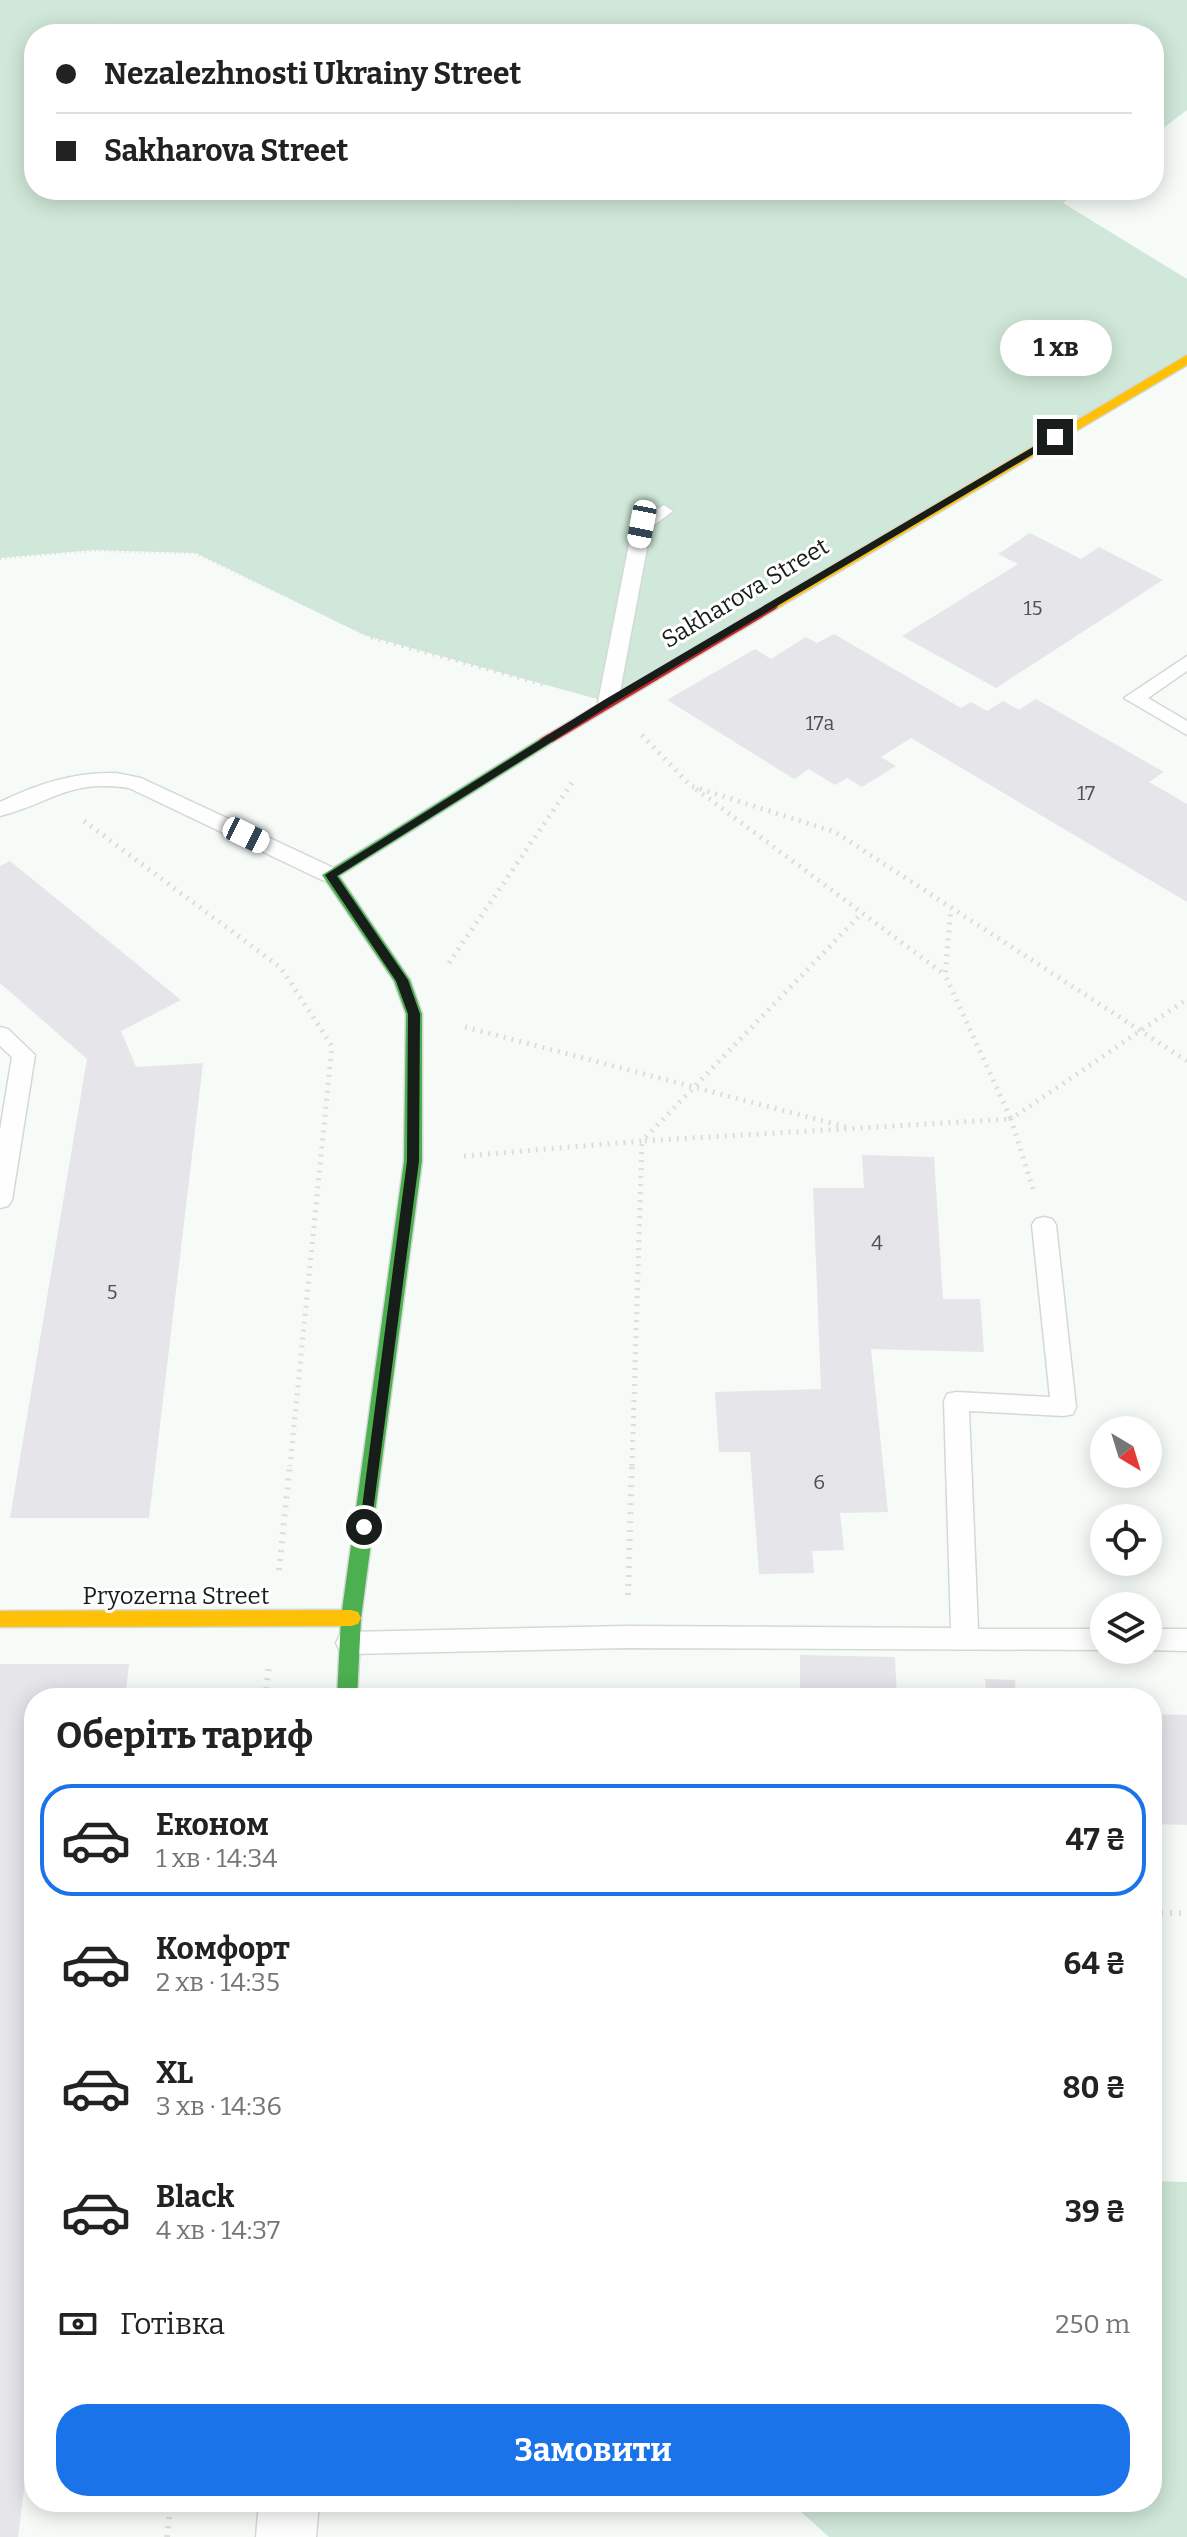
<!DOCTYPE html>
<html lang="uk">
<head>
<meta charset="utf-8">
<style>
	body { margin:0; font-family:Bitter,serif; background:#f2f2f2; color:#222; height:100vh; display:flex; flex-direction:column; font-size:30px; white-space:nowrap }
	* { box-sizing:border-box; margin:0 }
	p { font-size:26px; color:#767676 }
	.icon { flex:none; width:44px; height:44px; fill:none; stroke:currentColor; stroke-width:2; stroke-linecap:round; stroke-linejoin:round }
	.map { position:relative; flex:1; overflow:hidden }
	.drawer { position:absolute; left:24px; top:1688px; width:1138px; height:824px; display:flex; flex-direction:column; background:#fff; border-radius:32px; box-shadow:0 4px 20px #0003 }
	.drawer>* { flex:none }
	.top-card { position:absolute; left:24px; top:24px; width:1140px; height:176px; border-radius:32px; box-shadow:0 4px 20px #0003; display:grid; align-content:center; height:176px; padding:0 32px; background:#fff }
	.needle { width:52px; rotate:142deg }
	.tools { position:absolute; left:1090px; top:1416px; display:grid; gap:16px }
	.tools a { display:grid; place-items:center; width:72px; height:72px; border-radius:50%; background:#fff; box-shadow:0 4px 20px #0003; font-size:40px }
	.end { position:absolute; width:36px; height:36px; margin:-18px; border:10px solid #171d19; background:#fff; box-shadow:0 0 0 4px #fff }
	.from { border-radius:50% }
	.bubble { position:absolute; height:56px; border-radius:28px; background:#fff; box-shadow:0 4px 20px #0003; font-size:26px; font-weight:700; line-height:56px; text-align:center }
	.car { position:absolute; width:24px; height:48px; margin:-24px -12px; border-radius:10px; box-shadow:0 0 6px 2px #0007; background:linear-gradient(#fff 24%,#345 0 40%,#fff 0 76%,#345 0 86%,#fff 0) }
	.top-card b { display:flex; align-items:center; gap:28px; height:76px; font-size:30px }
	.top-card b+b { border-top:2px solid #e0e0e0 }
	.top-card i { width:20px; height:20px; background:#222 }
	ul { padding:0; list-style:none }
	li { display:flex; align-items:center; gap:24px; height:112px; margin:0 16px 12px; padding:0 16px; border:4px solid transparent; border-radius:32px }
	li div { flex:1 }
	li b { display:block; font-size:30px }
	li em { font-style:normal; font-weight:700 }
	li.selected { border-color:#1a73e8 }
	li>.icon { width:72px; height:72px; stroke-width:1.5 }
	h2 { padding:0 32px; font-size:36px; line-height:96px }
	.pay { display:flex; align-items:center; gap:20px; height:88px; padding:0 32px; font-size:30px }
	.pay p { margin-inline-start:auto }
	.action { display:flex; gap:16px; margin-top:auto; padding:16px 32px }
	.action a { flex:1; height:92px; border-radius:32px; background:#1a73e8; color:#fff; font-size:32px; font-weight:700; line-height:92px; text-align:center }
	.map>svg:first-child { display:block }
	.green { fill:#d0e8d9 }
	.building { fill:#e6e5ea }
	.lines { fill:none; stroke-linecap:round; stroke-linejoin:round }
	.lane-casing { stroke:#d3d9d5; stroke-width:3 }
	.street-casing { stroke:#d3d9d5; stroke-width:3 }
	.fast-casing { stroke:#d3d9d5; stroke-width:3 }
	.slow-casing { stroke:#d3d9d5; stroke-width:3 }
	.jam-casing { stroke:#d3d9d5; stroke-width:3 }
	.path-far2 { stroke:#dcdedd; stroke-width:4; stroke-dasharray:1 4; stroke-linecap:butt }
	.path-far1 { stroke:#dcdedd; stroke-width:5; stroke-dasharray:2 6; stroke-linecap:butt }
	.path { stroke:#dcdedd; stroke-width:6; stroke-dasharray:2 7; stroke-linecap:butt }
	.lane { fill:#fefefe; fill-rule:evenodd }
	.street { fill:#fefefe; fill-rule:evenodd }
	.fast { fill:#4caf50; fill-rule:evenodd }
	.slow { fill:#ffc107; fill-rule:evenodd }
	.jam { fill:#c62828; fill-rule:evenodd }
	.route { fill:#171d19 }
	.labels { text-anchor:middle; stroke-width:6; stroke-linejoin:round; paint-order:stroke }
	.number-label { font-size:20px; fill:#4d5150 }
	.street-label { font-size:24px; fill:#171d19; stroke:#fff }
</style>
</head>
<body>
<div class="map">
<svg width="1187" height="2537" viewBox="0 0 1187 2537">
	<rect width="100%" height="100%" fill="#f6fbf8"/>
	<g class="green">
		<path d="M0,0H1187V110L1154,135V34H34V190H1079L1063,203L1187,279V359L608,702L364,635L196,553L93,550L0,558Z"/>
		<path d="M1152,2181L1187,2182V2537H829L790,2502H1152Z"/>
	</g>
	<g class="building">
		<path d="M1030,533L1081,559L1099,547L1163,580L996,688L902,636L1018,564L998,554Z"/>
		<path d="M834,634L961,708L971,702L987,711L1003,701L1019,710L1036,699L1164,772L1149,782L1187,804V902L911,738L881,757L896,766L862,787L847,778L835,785L809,769L794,779L667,700L755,649L771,659L806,637L817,643Z"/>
		<path d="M10,861L181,1000L121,1031L136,1067L203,1063L149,1518H10L87,1059L0,983V866Z"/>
		<path d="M862,1155L934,1157L943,1299H980L984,1352L871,1349L888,1512L840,1513L844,1550L812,1551L814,1573L759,1574L750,1452H719L715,1392L821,1389L813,1188H864Z"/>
		<path d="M800,1655L895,1657L897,1698H800Z"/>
		<path d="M0,1664H129L125,1698H34V2409L18,2537H0Z"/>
		<path d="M985,1679L1015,1680L1016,1698H987Z"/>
		<path d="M1152,1714L1187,1715V1825L1152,1824Z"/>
	</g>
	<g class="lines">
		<g class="lane-casing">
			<g id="lane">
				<path d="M664,505L673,511L651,527L618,702L608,708L601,706L598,702L633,524Z"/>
				<path d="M1187,656V671L1148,698L1187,721V735L1124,698Z"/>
				<path d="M116,773L141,778L338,870L341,875L330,882L322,880L129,788C67,779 52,803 0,816V802C37,784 74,772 116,773Z"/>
				<path d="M0,1027L8,1029L35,1055L12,1200L8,1206L0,1208V1130L12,1057L0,1046Z"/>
				<path d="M1044,1217L1052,1219L1056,1225L1076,1407L1073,1414L1064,1416L969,1411L978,1629H1104L1106,1650L627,1648L349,1654L340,1651L336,1643L340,1635L349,1632L627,1626L951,1628L944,1401L947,1394L956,1392L1050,1397L1032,1225L1036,1219Z"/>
				<path d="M1148,1629H1187V1651L1146,1650Z"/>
			</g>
		</g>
		<g class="street-casing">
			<path id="street" d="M259,2502H319L316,2537H256Z"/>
		</g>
		<g class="fast-casing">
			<path id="fast" d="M548,734L556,739L553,742L339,876L410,980L422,1014V1161L361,1618L357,1698H337L341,1618L404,1161L406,1014L394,981L322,875Z"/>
		</g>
		<g class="slow-casing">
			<g id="slow">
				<path d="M1187,355V365L776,609H766L764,606Z"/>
				<path d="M351,1610L358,1612L361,1618L358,1624L351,1626L0,1627V1611Z"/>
			</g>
		</g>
		<g class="jam-casing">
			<path id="jam" d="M771,602L778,606L776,609L553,742H543L540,739Z"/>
		</g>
		<g class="path-far2">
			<path d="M432,0L450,34"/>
			<path d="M68,34L132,0"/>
			<path d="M0,71L34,52"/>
			<path d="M510,190L524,234L474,380L578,630"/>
			<path d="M0,558L92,550L196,553L378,639"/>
		</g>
		<g class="path-far1">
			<path d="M371,637L547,685"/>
			<path d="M642,735L691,786L835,832L1187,1061"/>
			<path d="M696,789L944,974"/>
			<path d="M84,821L281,968L332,1046L290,1466"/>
			<path d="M449,963L574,780"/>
			<path d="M465,1027L846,1127"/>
			<path d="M464,1156L642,1141L862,913"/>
			<path d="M1033,1189L1011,1119L1187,999"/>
			<path d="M632,1466L642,1141L1011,1119L945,975L951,908"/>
		</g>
		<g class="path">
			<path d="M279,1570L290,1464"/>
			<path d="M628,1595L632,1464"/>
			<path d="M265,1698L269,1667"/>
			<path d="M1152,1913H1187"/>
			<path d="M167,2537L171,2502"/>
		</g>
		<use href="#lane" class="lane"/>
		<use href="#street" class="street"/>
		<use href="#fast" class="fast"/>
		<use href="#slow" class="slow"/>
		<use href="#jam" class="jam"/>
	</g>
	<path class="route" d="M1055,434L1059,439L612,704L337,876L408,980L420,1014L419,1161L371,1527L364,1532L359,1531L407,1161L408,1014L396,981L325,875L604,700Z"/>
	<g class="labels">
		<g class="number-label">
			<text x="1033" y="615">15</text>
			<text x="820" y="730">17а</text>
			<text x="1086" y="800">17</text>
			<text x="877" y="1250">4</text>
			<text x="112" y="1299">5</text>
			<text x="819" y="1489">6</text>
		</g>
		<g class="street-label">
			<text transform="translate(745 593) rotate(-31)" y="8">Sakharova Street</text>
			<text x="176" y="1604">Pryozerna Street</text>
		</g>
	</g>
</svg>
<div class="tools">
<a><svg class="needle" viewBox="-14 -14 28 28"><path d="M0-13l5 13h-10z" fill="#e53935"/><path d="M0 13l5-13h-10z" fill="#767676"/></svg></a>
<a><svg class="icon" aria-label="locate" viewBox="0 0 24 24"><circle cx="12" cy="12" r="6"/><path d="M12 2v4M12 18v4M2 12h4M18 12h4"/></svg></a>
<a><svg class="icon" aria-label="layers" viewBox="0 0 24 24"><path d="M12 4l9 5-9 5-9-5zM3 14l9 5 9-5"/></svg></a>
</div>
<i class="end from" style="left:364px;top:1527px"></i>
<i class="end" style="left:1055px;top:437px"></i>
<div class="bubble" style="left:1000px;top:320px;width:112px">1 хв</div>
<i class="car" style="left:642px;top:524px;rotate:191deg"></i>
<i class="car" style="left:246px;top:835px;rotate:116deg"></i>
<div class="top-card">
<b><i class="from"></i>Nezalezhnosti Ukrainy Street</b>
<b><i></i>Sakharova Street</b>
</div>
<section class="drawer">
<h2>Оберіть тариф</h2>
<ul>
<li class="selected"><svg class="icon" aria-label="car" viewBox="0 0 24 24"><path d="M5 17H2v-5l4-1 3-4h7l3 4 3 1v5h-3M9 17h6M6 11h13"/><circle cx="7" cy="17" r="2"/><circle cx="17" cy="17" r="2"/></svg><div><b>Економ</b><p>1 хв · 14:34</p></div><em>47 ₴</em></li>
<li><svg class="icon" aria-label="car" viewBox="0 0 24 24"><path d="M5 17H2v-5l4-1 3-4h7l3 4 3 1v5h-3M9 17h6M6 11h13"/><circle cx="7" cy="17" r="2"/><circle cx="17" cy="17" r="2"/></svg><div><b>Комфорт</b><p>2 хв · 14:35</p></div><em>64 ₴</em></li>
<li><svg class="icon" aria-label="car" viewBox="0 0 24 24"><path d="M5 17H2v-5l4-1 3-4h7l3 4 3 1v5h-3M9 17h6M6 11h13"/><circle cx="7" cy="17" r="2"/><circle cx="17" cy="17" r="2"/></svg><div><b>XL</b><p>3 хв · 14:36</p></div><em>80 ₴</em></li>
<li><svg class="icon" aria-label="car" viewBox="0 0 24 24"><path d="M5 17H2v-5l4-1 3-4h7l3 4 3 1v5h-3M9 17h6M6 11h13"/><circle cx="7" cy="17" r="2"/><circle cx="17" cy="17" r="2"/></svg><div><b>Black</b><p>4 хв · 14:37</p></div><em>39 ₴</em></li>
</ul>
<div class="pay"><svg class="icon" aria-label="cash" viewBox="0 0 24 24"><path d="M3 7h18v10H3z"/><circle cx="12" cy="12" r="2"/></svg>Готівка<p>250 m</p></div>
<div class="action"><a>Замовити</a></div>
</section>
</div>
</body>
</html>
